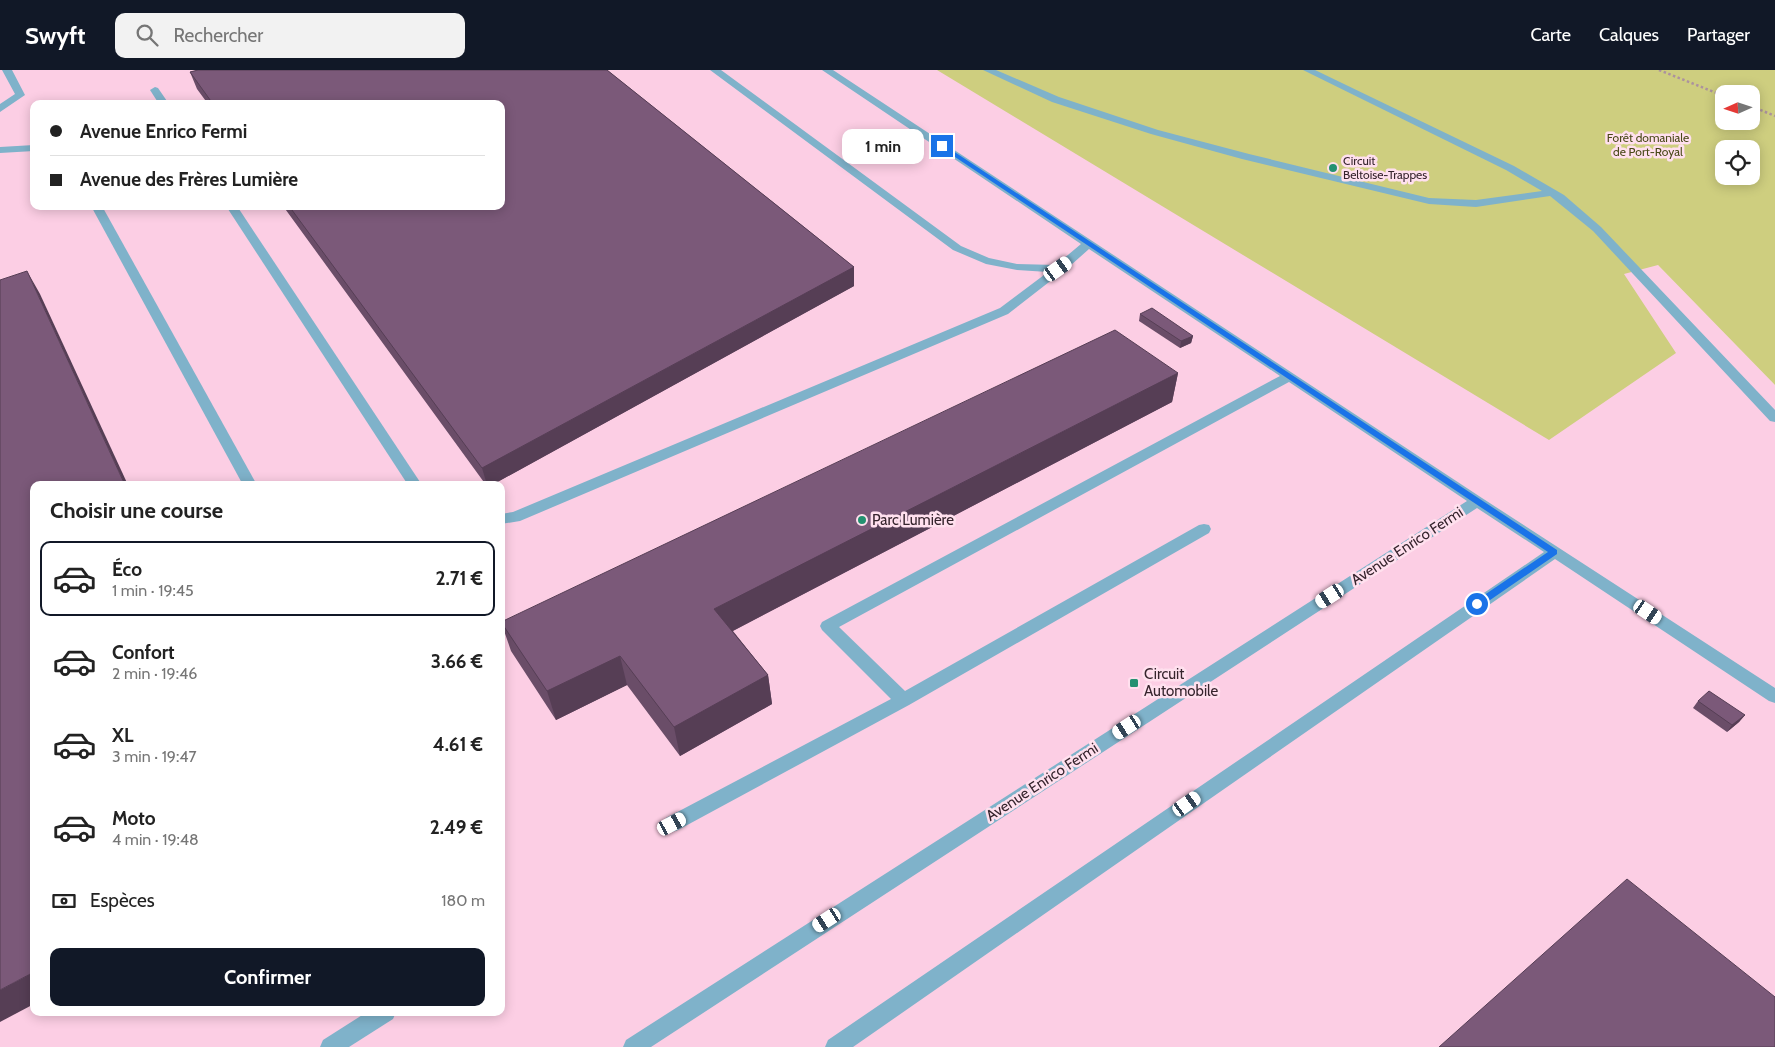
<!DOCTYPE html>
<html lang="fr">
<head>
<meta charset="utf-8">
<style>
	body { margin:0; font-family:Cabin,sans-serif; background:#f2f2f2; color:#222; height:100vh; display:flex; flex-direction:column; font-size:19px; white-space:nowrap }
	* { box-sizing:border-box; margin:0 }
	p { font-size:16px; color:#767676 }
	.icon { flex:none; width:28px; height:28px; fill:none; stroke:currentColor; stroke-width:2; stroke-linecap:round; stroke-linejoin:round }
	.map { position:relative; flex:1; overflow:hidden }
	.drawer { position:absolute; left:30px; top:411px; width:475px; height:535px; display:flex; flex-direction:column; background:#fff; border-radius:10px; box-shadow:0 2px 12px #0003 }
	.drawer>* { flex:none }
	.hud { position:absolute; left:30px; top:30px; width:475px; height:110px; border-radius:10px; box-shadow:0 2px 12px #0003; display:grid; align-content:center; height:110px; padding:0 20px; background:#fff }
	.needle { width:32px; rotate:267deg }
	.controls { position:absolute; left:1715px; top:15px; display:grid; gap:10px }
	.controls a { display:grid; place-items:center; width:45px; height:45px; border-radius:10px; background:#fff; box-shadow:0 2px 12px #0003; font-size:25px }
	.end { position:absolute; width:22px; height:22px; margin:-11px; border:6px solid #1a73e8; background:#fff; box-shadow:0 0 0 2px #fff }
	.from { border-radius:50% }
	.bubble { position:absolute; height:35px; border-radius:10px; background:#fff; box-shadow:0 2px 12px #0003; font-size:16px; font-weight:700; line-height:35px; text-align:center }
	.car { position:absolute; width:15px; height:30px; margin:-15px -8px; border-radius:6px; box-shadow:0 0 4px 1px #0007; background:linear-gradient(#fff 24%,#345 0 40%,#fff 0 76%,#345 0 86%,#fff 0) }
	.hud b { display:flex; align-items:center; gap:18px; height:48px; font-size:19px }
	.hud b+b { border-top:1px solid #e0e0e0 }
	.hud i { width:12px; height:12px; background:#222 }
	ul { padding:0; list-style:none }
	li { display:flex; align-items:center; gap:15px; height:75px; margin:0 10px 8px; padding:0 10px; border:2px solid transparent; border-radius:10px }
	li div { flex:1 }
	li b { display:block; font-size:19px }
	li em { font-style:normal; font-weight:700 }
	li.current { border-color:#111827 }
	li>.icon { width:45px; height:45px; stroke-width:1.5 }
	h2 { padding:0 20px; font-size:22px; line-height:60px }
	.pay { display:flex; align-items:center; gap:12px; height:55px; padding:0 20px; font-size:19px }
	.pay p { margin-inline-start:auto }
	.action { display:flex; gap:10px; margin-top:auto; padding:10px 20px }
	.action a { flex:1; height:58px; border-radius:10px; background:#111827; color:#fff; font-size:20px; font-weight:700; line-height:58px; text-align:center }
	header { display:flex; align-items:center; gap:30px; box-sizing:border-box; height:70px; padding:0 25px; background:#111827; color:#fff }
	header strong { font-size:24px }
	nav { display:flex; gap:28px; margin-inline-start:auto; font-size:18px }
	.search { width:350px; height:45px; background:#f2f2f2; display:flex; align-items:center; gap:12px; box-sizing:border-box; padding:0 18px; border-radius:10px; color:#767676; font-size:19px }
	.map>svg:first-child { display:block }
	.built { fill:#fccee4; fill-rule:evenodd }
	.green { fill:#cece7f; fill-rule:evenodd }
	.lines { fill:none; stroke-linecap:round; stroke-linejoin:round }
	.path { stroke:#ac929e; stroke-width:2.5; stroke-dasharray:2.5 2.5; stroke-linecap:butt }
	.minor { fill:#7fb2ca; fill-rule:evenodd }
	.wall { fill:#6a4d68 }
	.shaded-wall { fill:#563e55 }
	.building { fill:#7b5979; stroke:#563e55 }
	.route { fill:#1a73e8 }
	.poi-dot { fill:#249171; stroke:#ffe0ee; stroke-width:2 }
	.labels { text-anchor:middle; stroke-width:5; stroke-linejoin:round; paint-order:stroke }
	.far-park-label { font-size:12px; fill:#484817; stroke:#ffe0ee }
	.far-poi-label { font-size:12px; fill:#36242d; stroke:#ffe0ee; text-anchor:start }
	.poi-label { font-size:15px; fill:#36242d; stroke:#ffe0ee; text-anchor:start }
	.street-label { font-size:15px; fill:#36242d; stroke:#ffe0ee }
</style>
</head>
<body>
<header>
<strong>Swyft</strong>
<div class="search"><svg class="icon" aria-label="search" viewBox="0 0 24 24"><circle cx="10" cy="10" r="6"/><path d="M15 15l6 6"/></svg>Rechercher</div>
<nav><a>Carte</a><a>Calques</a><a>Partager</a></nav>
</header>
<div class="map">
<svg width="1775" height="977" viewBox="0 0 1775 977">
	<rect width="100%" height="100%" fill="#ffe0ee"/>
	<path class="built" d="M0,0H1475L1658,195L1775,315V977H0ZM34,34H501V136H34ZM34,415H501V942H34Z"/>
	<path class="green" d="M937,0H1775V315L1658,195L1624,204L1676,283L1549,370ZM1724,24H1751V51H1724ZM1724,79H1751V106H1724Z"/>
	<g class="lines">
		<g class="path">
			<path d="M1659,0L1724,26"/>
			<path d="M1751,36L1775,46"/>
		</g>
		<g class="minor">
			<path d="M2,0H12L25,25L0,42V34L15,24Z"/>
			<path d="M710,0H721L961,176L989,188L1017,194L1056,195L1081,174L822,0H833L1482,428L1775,618V633L1769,631L1555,489L853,977H825L828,970L1544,482L1477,438L651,977H623L626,970L1467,431L1289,312L839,557L905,621L1199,455L1204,454L1209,455L1211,459L1209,463L909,635L678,760L672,762L666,760L663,754L666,748L891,629L822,560L820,556L822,552L1280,306L1089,179L1071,195L1008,244L520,451L501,454V444L513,442L1000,238L1048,202L1017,200L986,194L953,180Z"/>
			<path d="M983,0H996L1059,27L1158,60L1249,84L1429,128L1476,130L1542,121L1506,100L1303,0H1315L1514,96L1564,125L1601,157L1775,340V352L1770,351L1593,161L1550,126L1476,137L1429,134L1242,89L1151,64L1052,32Z"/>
			<path d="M155,17L158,18L169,34H159L150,20Z"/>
			<path d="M34,75V81L0,83V77Z"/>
			<path d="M91,136H102L257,415H243Z"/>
			<path d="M226,136H237L422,415H408Z"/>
			<path d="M367,942H396L393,949L349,977H320L323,970Z"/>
		</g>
	</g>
	<g class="wall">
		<path d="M198,0H607L854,197V216L492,415H486L283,136H501V34H208L197,19L190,2Z"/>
		<path d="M1140,244L1193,266L1191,273L1180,278L1139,251Z"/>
		<path d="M1178,303L1172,332L733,561L768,605L772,634L680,686L627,615L556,650L511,581L501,552Z"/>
		<path d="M1698,631L1745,645L1739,652L1727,662L1693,638Z"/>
	</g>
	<g class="shaded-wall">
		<path d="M854,197V216L492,415H487L482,398Z"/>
		<path d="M27,201L40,224L128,415H125Z"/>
		<path d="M1193,266L1191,273L1180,278L1181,271Z"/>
		<path d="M1178,303L1172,332L719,568L714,539Z"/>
		<path d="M620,586L627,615L556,650L547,621Z"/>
		<path d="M768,605L772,634L680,686L674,657Z"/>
		<path d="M1745,645L1739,652L1727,662L1732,655Z"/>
		<path d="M34,902V934L0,952V920Z"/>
	</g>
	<g class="building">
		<path d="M198,0H607L854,197L482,398L289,136H501V34H213L190,2Z"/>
		<path d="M27,201L125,415H34V902L0,920V210Z"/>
		<path d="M1152,238L1193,266L1181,271L1140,244Z"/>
		<path d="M1115,260L1178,303L714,539L768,605L674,657L620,586L547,621L501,552Z"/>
		<path d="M1709,621L1745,645L1732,655L1698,631Z"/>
		<path d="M1627,809L1775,927V977H1439Z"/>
	</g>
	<path class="route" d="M940,75H944L1557,480V484L1480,537H1474V532L1548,482L940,77Z"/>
	<g class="poi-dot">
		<circle cx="1333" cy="98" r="5"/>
		<circle cx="862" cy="450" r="5"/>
		<rect x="1129" y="608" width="10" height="10" rx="2.5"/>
	</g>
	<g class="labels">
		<g class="far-park-label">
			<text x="1648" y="72">Forêt domaniale<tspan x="1648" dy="14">de Port-Royal</tspan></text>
		</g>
		<g class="far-poi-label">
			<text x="1343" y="95">Circuit<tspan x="1343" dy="14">Beltoise-Trappes</tspan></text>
		</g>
		<g class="poi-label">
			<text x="872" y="455">Parc Lumière</text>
			<text x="1144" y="609">Circuit<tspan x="1144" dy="17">Automobile</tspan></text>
		</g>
		<g class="street-label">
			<text transform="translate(1407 476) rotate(-33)" y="5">Avenue Enrico Fermi</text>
			<text transform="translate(1042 712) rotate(-33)" y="5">Avenue Enrico Fermi</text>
		</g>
	</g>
</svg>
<div class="controls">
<a><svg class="needle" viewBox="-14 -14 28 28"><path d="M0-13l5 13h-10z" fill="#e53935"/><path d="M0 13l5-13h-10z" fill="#767676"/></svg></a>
<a><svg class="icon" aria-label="locate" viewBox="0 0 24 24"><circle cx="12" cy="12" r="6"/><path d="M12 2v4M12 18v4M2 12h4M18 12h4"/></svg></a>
</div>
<i class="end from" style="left:1477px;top:534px"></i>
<i class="end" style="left:942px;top:76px"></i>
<div class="bubble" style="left:842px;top:59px;width:82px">1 min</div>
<i class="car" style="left:1058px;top:199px;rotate:55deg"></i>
<i class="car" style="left:1330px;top:526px;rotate:237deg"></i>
<i class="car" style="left:1648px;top:542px;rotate:124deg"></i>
<i class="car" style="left:1127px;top:657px;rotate:237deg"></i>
<i class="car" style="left:1187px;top:734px;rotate:55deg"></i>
<i class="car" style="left:672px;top:754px;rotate:62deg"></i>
<i class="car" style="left:827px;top:850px;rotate:237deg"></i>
<div class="hud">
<b><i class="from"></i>Avenue Enrico Fermi</b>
<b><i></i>Avenue des Frères Lumière</b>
</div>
<section class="drawer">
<h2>Choisir une course</h2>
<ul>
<li class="current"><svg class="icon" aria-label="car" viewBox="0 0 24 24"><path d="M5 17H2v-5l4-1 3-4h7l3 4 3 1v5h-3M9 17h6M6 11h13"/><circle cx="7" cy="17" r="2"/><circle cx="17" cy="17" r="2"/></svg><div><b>Éco</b><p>1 min · 19:45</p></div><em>2.71 €</em></li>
<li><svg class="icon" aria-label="car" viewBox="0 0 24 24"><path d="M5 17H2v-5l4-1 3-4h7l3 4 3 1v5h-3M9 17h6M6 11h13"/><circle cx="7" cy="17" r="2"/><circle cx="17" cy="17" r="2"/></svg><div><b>Confort</b><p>2 min · 19:46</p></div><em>3.66 €</em></li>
<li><svg class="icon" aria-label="car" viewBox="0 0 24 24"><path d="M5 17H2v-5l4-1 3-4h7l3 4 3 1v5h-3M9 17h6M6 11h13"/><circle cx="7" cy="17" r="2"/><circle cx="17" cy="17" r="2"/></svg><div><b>XL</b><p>3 min · 19:47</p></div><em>4.61 €</em></li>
<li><svg class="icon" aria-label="car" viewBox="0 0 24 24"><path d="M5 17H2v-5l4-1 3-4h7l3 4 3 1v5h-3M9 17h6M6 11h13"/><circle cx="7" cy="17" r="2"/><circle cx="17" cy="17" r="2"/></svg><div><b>Moto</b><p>4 min · 19:48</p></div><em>2.49 €</em></li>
</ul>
<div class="pay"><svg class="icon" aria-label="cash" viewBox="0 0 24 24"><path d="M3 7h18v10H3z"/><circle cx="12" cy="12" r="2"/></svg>Espèces<p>180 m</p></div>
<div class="action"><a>Confirmer</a></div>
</section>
</div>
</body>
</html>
